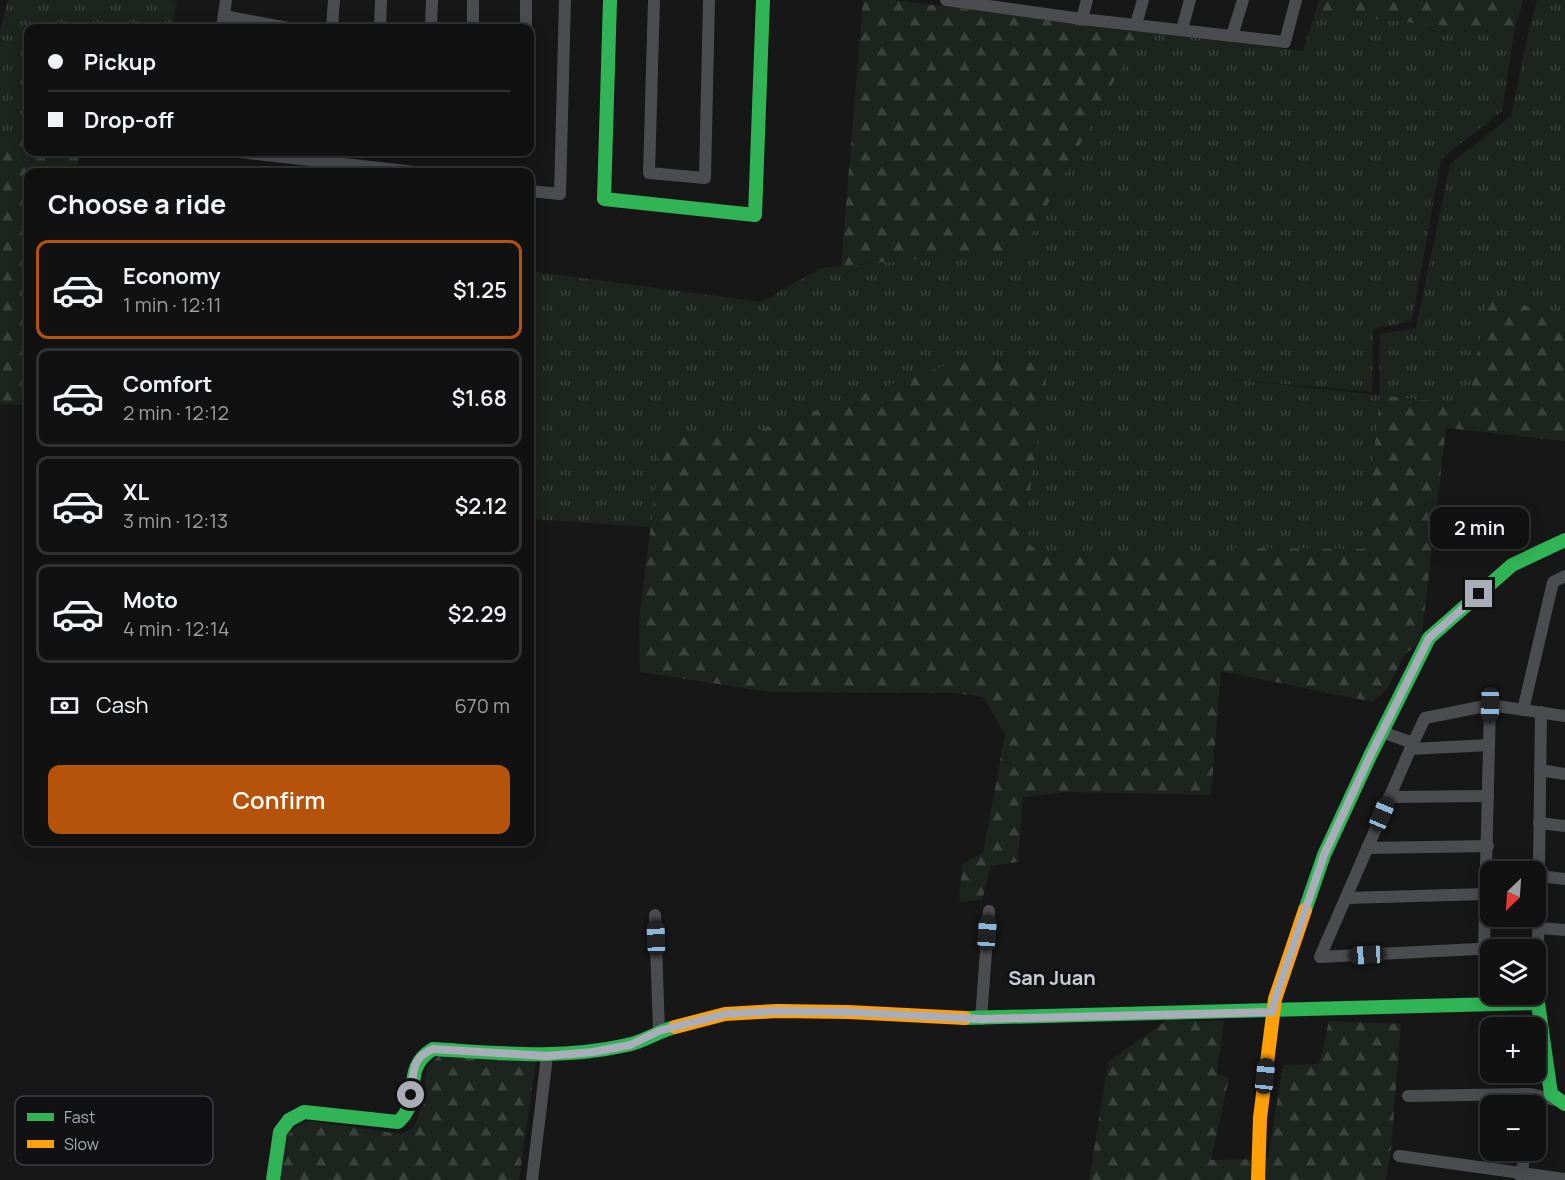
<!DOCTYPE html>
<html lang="en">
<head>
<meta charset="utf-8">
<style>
	body { margin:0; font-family:Manrope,sans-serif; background:#1e1f1f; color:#f1f3f6; height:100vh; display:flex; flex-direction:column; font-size:22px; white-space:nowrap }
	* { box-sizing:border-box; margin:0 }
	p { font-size:20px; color:#9c9d9f }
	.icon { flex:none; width:33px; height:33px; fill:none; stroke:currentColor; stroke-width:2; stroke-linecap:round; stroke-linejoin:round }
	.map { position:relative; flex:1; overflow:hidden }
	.drawer { position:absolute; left:24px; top:168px; width:510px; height:678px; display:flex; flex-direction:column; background:#111; border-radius:12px; box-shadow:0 3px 15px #0003,0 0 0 2px #303131 }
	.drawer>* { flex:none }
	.guide { position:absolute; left:24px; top:24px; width:510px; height:132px; border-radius:12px; box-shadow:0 3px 15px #0003,0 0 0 2px #303131; display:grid; align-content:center; height:132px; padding:0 24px; background:#111 }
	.needle { width:39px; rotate:205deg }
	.tools { position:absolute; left:1480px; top:861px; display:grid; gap:12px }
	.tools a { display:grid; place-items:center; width:66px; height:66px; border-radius:12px; background:#111; box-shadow:0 3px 15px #0003,0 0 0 2px #303131; font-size:30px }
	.end { position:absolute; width:27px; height:27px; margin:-14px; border:8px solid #a8adb8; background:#111; box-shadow:0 0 0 3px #111 }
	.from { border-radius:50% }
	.bubble { position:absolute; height:42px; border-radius:12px; background:#111; box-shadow:0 3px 15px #0003,0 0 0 2px #303131; font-size:20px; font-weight:600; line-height:42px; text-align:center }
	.car { position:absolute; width:18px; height:36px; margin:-18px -9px; border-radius:8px; box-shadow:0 0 4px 2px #0007; background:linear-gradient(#222 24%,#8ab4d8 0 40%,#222 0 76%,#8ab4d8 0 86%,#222 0) }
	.guide b { display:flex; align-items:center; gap:21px; height:57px; font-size:22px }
	.guide b+b { border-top:2px solid #303131 }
	.guide i { width:15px; height:15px; background:#f1f3f6 }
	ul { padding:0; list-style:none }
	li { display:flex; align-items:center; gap:18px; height:99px; margin:0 12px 9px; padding:0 12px; border:3px solid #303131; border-radius:12px }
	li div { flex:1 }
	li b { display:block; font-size:22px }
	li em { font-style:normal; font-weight:600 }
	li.active { border-color:#b45309 }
	li>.icon { width:54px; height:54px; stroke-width:1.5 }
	h2 { padding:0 24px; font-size:27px; line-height:72px }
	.pay { display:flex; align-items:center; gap:15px; height:66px; padding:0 24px; font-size:22px }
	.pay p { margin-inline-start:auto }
	.cta { display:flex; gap:12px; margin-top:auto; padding:12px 24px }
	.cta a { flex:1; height:69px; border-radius:12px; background:#b45309; color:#fff; font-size:24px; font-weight:600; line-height:69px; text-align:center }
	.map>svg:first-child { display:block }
	.grass { fill:url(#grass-tufts) }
	.forest { fill:url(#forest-firs) }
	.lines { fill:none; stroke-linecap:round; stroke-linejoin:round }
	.street { stroke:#4b4c50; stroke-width:12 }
	.fast { stroke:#30b455; stroke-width:14 }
	.slow { stroke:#ff9f0a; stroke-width:14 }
	.route { stroke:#a8adb8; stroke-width:8 }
	.labels { text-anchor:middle; stroke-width:5; stroke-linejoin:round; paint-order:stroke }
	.quarter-label { font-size:20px; font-weight:bold; fill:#c9ccd4; stroke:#111113 }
	.key { fill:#111113; stroke:#3e4045; stroke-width:1.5 }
	.key-label { font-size:16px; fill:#a8adb8 }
</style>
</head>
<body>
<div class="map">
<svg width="1565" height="1180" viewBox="0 0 1565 1180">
	<defs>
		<pattern id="grass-tufts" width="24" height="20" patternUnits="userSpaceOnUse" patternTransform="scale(1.5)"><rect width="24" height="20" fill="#1d241e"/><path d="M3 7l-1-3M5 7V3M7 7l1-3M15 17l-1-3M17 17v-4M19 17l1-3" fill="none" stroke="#3b413d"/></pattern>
		<pattern id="forest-firs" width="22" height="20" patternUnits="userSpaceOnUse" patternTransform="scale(1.5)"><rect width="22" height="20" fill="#1d241e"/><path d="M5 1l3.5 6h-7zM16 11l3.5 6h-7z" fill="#3b413d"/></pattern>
	</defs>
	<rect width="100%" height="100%" fill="#171717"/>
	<g class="grass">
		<path d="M8,0H171L177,1L172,28H28V139L0,134V31Z"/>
		<path d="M1537,0H1565V315L1488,297L1468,405L1380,395L1364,549L1233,548L1231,561L1039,550L1023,540L1048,361L956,362L759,430L662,436L651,527L530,519V271L761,302L821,268L1023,250L1141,31L1303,51L1315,13L1514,33L1502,111L1441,159L1412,321L1373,329L1372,392L1207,377L1379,395L1380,334L1416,328L1450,164L1511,116L1528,34Z"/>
	</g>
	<g class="forest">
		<path d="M863,0H894L1141,31L1023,250L841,266Z"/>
		<path d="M1319,0H1523L1514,33L1315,13Z"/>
		<path d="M0,134L28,139V152H80L77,172H28V405L0,404Z"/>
		<path d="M1488,297L1565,315V441L1446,428L1421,642L1405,654L1387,689L1373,702L1221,671L1211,795L1067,792L1023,797L1018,862L991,866L982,900L959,902L962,864L983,853L1005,734L983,697L954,693L771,692L640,672L639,620L662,436L759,430L956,362L1049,361L1023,540L1038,550L1231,561L1233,548L1364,549L1380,395L1468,405Z"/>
		<path d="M1167,1020L1224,1021L1217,1073L1229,1078L1211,1160L1268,1159L1283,1065L1319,1064L1329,1021L1401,1024L1391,1149L1386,1180H1089L1108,1062Z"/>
		<path d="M443,1052L536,1061L519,1180H279C283,1150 278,1132 309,1121L401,1134L414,1127L421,1109L427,1067Z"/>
	</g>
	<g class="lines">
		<g class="street">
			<path d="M654,0L649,173L705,178L709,0"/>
			<path d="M946,0L1082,19L1285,42L1296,0"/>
			<path d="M224,16L288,28"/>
			<path d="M1082,19L1087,0"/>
			<path d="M1136,24L1143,0"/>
			<path d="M222,28L226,0"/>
			<path d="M332,28L334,0"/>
			<path d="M380,28L381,0"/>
			<path d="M431,28L432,0"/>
			<path d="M473,28V0"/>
			<path d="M526,28V0"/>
			<path d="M1182,29L1190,0"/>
			<path d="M1232,36L1243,0"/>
			<path d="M239,152L415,172"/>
			<path d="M325,172V152"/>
			<path d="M530,191L560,194L565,0"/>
			<path d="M1523,710L1553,582L1565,576"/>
			<path d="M1382,732L1413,743L1425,718L1490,705L1565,716"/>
			<path d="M1413,743L1320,957L1538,946L1541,712"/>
			<path d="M1410,749L1489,745"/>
			<path d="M1540,770L1565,774"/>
			<path d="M1389,797L1488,796"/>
			<path d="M1539,823L1565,826"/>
			<path d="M1367,848L1488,846"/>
			<path d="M1539,876L1565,879"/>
			<path d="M1346,898L1486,894"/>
			<path d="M655,915L659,1031"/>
			<path d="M1539,928L1565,930"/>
			<path d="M1484,949L1490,705"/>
			<path d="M981,1019L989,911"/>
			<path d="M1408,1096L1531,1094L1559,1101"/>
			<path d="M1399,1156L1565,1179"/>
			<path d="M532,1180L547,1056"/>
			<path d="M1521,1180L1525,1150"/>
		</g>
		<g class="fast">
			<path d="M610,0L604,199L755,215L763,0"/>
			<path d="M1305,910L1324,855L1370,756L1429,638L1512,565L1565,540"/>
			<path d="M965,1018L1538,1003L1551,1094L1565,1104"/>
			<path d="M273,1180L280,1132L289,1120L304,1112L398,1122C425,1098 399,1070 433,1049C499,1053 561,1060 627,1045C644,1042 658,1031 675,1027"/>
		</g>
		<g class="slow">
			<path d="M675,1027L725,1014L777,1011L848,1012L965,1018"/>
			<path d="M1258,1180L1260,1118L1275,999L1305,910"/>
		</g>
	</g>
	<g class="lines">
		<path class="route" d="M411,1095C414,1074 410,1058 433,1049L547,1056L593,1052L630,1045L659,1031L725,1014L777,1011L848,1012L981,1019L1272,1012L1275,999L1324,855L1370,756L1429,638L1479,594"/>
	</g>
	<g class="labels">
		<g class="quarter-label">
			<text x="1052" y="985">San Juan</text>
		</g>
	</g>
	<rect x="15" y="1096" width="198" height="69" rx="9" class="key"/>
	<rect x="27" y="1113" width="27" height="8" fill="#30b455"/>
	<rect x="27" y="1140" width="27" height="8" fill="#ff9f0a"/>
	<g class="key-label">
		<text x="64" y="1123">Fast</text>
		<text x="64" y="1150">Slow</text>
	</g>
</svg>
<div class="tools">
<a><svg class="needle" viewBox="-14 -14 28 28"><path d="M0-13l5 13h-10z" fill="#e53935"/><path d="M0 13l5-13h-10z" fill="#9c9d9f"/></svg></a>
<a><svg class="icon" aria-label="layers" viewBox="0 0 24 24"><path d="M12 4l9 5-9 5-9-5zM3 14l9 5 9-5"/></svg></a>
<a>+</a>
<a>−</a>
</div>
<i class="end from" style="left:411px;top:1095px"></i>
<i class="end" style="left:1479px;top:594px"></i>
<div class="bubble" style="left:1430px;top:507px;width:99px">2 min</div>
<i class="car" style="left:1490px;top:705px;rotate:181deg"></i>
<i class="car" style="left:1382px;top:814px;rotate:23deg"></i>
<i class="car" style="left:987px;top:933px;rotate:4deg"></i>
<i class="car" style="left:656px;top:938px;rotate:358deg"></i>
<i class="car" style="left:1367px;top:955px;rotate:267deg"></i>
<i class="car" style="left:1265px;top:1076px;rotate:6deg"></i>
<div class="guide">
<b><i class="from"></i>Pickup</b>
<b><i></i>Drop-off</b>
</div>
<section class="drawer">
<h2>Choose a ride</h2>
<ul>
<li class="active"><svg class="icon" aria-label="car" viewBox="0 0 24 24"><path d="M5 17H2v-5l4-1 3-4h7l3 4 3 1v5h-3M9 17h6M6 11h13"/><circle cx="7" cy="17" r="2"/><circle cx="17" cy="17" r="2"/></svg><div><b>Economy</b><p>1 min · 12:11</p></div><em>$1.25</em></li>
<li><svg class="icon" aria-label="car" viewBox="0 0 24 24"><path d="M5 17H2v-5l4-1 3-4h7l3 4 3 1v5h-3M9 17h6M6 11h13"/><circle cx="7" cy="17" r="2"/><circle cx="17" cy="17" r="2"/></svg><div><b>Comfort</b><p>2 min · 12:12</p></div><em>$1.68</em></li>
<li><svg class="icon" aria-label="car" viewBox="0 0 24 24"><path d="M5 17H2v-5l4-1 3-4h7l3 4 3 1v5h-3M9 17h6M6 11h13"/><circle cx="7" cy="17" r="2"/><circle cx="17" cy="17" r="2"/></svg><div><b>XL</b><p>3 min · 12:13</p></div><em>$2.12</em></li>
<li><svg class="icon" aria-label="car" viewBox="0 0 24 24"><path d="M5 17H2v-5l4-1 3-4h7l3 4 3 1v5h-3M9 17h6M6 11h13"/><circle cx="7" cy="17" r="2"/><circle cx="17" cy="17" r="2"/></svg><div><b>Moto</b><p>4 min · 12:14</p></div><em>$2.29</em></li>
</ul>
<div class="pay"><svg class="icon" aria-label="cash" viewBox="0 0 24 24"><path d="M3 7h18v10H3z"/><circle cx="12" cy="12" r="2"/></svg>Cash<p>670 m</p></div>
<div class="cta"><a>Confirm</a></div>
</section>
</div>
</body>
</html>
